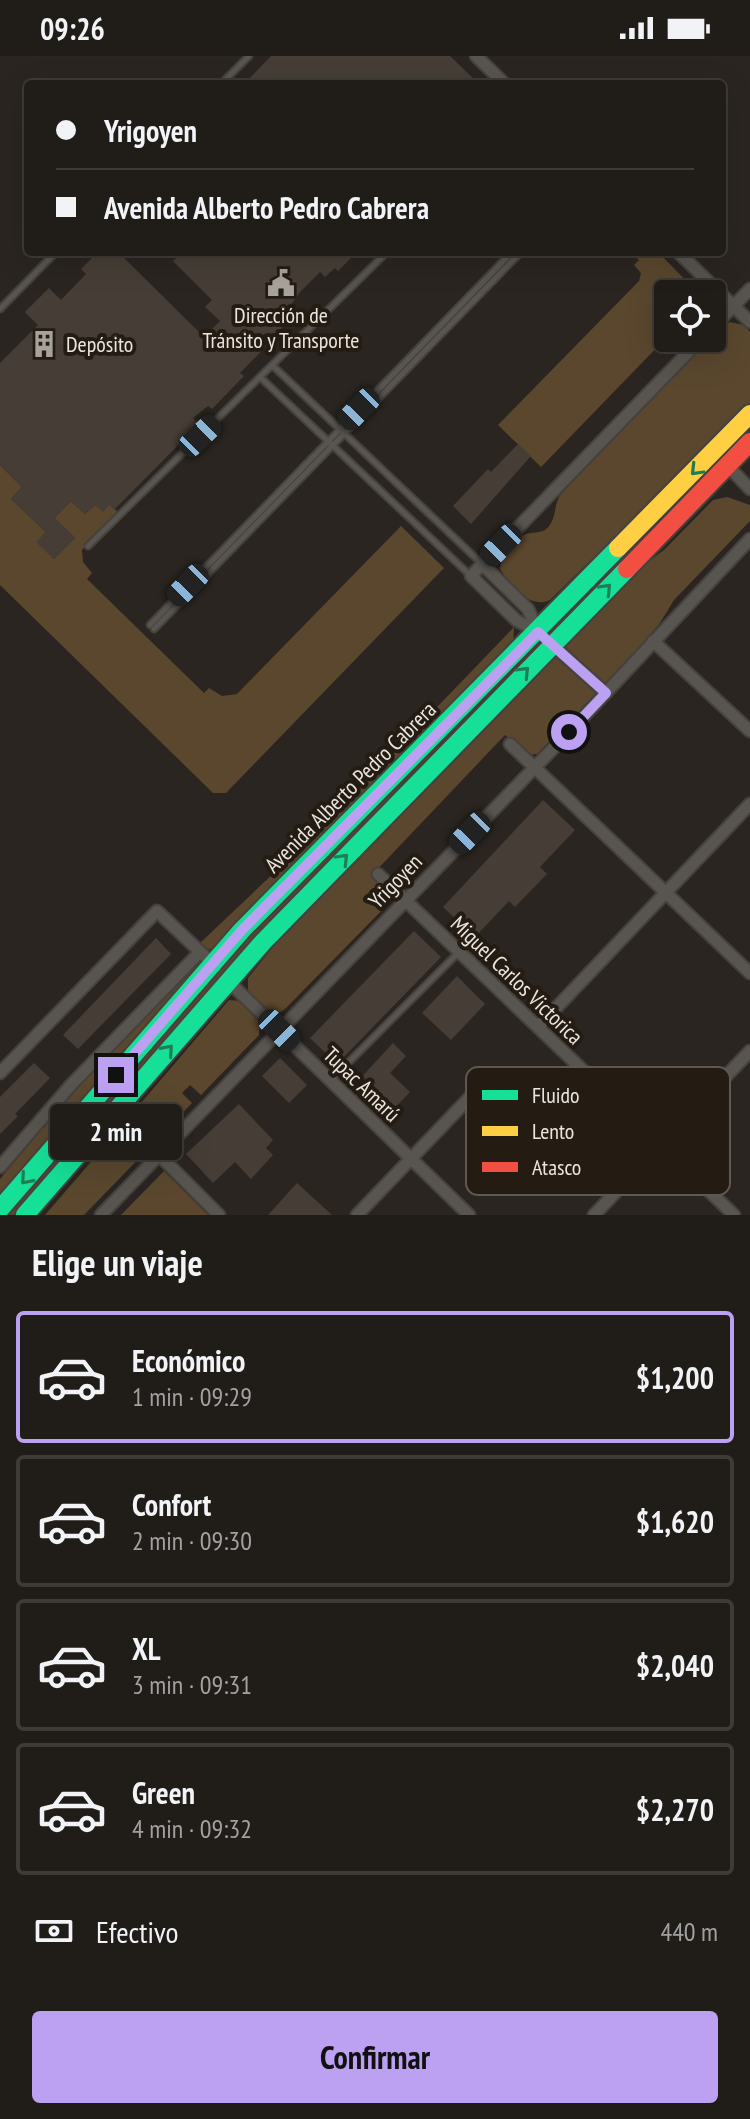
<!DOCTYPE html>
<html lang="es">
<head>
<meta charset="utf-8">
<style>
	body { margin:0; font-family:"PT Sans Narrow",sans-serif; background:#282521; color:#f1f3f6; height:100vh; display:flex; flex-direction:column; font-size:30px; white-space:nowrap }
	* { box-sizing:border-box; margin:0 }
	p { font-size:26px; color:#a2a1a2 }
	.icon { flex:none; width:44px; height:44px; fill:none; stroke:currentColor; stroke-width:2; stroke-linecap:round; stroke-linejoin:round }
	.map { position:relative; height:1159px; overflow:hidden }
	.sheet { display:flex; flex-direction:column; background:#201c18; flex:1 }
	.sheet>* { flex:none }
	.guide { position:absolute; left:24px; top:24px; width:702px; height:176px; border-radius:8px; box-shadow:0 8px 32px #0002,0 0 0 2px #3d3a37; display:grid; align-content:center; height:176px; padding:0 32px; background:#201c18 }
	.buttons { position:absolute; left:654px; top:224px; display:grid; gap:16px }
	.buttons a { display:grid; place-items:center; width:72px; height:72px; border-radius:8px; background:#201c18; box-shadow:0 8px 32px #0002,0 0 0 2px #3d3a37; font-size:40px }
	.end { position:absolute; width:36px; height:36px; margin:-18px; border:10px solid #bca0f2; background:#111; box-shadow:0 0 0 4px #111 }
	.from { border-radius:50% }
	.bubble { position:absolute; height:56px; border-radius:8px; background:#201c18; box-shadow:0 8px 32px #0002,0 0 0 2px #3d3a37; font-size:26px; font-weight:700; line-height:56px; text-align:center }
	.car { position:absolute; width:24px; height:48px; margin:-24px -12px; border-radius:10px; box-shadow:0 0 6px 2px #0007; background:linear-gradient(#222 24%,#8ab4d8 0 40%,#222 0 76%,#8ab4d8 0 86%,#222 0) }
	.guide b { display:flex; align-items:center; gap:28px; height:76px; font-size:30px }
	.guide b+b { border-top:2px solid #3d3a37 }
	.guide i { width:20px; height:20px; background:#f1f3f6 }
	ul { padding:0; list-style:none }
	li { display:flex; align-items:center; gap:24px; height:132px; margin:0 16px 12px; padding:0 16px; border:4px solid #3d3a37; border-radius:8px }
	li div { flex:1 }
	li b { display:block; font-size:30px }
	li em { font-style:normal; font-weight:700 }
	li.active { border-color:#bca0f2 }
	li>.icon { width:72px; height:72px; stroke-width:1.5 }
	h2 { padding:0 32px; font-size:36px; line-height:96px }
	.pay { display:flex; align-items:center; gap:20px; height:88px; padding:0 32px; font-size:30px }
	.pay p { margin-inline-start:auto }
	.cta { display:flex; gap:16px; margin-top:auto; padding:16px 32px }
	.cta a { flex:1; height:92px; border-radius:8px; background:#bca0f2; color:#111; font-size:32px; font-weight:700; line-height:92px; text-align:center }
	.status { display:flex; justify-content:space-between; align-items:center; height:56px; padding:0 40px; background:#201c18; direction:ltr }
	.status svg { height:22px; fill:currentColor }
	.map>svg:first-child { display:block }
	.green { fill:#5a472e }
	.building { fill:#463e36 }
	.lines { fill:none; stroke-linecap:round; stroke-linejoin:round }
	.lane-casing { stroke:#45413d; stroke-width:9 }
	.street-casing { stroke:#45413d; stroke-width:15 }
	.fast-casing { stroke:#45413d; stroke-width:22 }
	.slow-casing { stroke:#45413d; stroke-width:22 }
	.jam-casing { stroke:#45413d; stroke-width:22 }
	.lane { stroke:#585450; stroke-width:5 }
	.street { stroke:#585450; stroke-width:11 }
	.fast { stroke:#16e098; stroke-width:18 }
	.slow { stroke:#ffcf43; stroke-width:18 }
	.jam { stroke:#f24e42; stroke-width:18 }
	.oneway { stroke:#1d7e56 }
	.route { stroke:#bca0f2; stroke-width:10 }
	.labels { text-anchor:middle; stroke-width:8; stroke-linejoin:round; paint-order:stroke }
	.poi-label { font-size:22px; fill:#eae5df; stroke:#241c13 }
	.street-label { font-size:22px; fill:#eae5df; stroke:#241c13 }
	.key { fill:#241c13; stroke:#5f5850; stroke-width:2 }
	.key-label { font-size:22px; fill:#eae5df }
</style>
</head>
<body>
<div class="status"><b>09:26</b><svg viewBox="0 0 49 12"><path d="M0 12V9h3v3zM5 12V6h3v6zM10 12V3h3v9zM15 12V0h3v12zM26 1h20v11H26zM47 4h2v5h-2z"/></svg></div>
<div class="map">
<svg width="750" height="1159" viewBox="0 0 750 1159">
	<rect width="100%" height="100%" fill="#2a2520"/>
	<g class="green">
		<path d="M630,196H658L699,238H668V280L541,411L498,369L639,225L641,217L634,209L639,204Z"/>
		<path d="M730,266L744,269L750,276V349L550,544C530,554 510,529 500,513C502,499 512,483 526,478C532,476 540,477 545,474C557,465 553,451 560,439L722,270Z"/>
		<path d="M0,409L22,431L11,443L46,476L37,486L54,503L75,482L54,462L71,445L85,458L95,449H110L118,456L82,494L83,506L92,517L87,523L204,637L209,632L222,640L237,638L401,470L444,512L226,737H213L0,529Z"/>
		<path d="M727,441L750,449V465L674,544L660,567L630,602L537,698L528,699L505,679L372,819L394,842L286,952L281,956H270L248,935V922L277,886L369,788L630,519L664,494L713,444Z"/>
		<path d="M514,571L513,591L216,892L206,894L200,887L315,778Z"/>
		<path d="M533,590L534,592L401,729L374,764L17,1159H5L246,882Z"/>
		<path d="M200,905L199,912L0,1144V1123L85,1022Z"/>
		<path d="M229,944L240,945L260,965L259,979L201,1039L190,1029L182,1037L192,1047L164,1076L155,1078L133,1058L135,1054Z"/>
		<path d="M123,1069L149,1084L150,1091L84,1159H45Z"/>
		<path d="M164,1115L208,1159H121Z"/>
	</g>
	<g class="building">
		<path d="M271,0H450L479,28H244Z"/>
		<path d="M98,196H118L204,281L220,265L205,251L212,244L173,205L182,196H357L338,215L335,212L325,221L320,216L300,236L290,250L280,276L240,317L244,320L212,353L208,350L193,362L199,368L115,453L110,449L103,456L95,449L85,458L71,445L54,462L75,482L54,503L36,486L46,476L11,443L22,431L0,409V307L38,269L25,256L49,232L61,244L86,218L81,213Z"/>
		<path d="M518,388L531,400L471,468L453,450L488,413L491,416Z"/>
		<path d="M543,744L575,774L540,811L547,818L515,851L509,845L475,881L443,851Z"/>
		<path d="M414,875L441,901L337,1008L310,982Z"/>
		<path d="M156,882L171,898L78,993L63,979Z"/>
		<path d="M457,920L485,948L451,984L422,957Z"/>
		<path d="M393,987L406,1000L390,1017L410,1036L389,1058L356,1027Z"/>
		<path d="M280,1002L307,1029L289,1047L262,1020Z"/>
		<path d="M34,1007L50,1022L15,1058L18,1060L0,1078V1041Z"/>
		<path d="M239,1048L273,1084L266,1092L273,1099L251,1123L235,1106L213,1127L186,1098Z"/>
		<path d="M297,1127L332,1159H268Z"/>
	</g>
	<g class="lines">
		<g class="lane-casing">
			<g id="lane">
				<path d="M221,28L249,0"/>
				<path d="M0,253L56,196"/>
				<path d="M272,309L481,507"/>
				<path d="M260,321L471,520"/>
				<path d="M88,490L387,196"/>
				<path d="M150,569L512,196"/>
				<path d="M154,573L521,196"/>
				<path d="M331,1024L459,896"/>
			</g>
		</g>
		<g class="street-casing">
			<g id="street">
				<path d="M476,0L505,28"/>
				<path d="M678,196L750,266"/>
				<path d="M712,272L750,233"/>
				<path d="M727,409L750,433"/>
				<path d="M482,508L528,553L538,576"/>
				<path d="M653,585L750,675"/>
				<path d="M606,637L538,576L516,564L471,520L702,282"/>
				<path d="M510,688L750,917"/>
				<path d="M378,818L734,1159"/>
				<path d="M228,925L469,1159"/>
				<path d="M538,971L750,748"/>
				<path d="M0,1017L157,855L212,907"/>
				<path d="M117,1052L166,1092"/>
				<path d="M159,1099L219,1159"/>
				<path d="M0,1111L71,1029L200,896"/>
				<path d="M101,1159L569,676L750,483"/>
				<path d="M357,1159L471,1040"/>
				<path d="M594,1159L750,995"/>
			</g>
		</g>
		<g class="fast-casing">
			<g id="fast">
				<path d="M0,1153L242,874L618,492"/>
				<path d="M25,1159L263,886L627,513"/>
			</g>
		</g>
		<g class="slow-casing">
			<path id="slow" d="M618,492L750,358"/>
		</g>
		<g class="jam-casing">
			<path id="jam" d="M627,513L750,386"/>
		</g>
		<use href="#lane" class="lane"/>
		<use href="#street" class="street"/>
		<use href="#fast" class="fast"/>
		<use href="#slow" class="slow"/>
		<use href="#jam" class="jam"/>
	</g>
	<defs><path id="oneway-chevron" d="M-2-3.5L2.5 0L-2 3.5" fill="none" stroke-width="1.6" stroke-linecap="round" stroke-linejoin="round" transform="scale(2)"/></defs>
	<g class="oneway">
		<use href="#oneway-chevron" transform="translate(696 414) rotate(134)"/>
		<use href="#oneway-chevron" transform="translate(606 533) rotate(-46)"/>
		<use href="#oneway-chevron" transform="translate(524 616) rotate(-46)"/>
		<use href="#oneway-chevron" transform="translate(343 803) rotate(-46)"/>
		<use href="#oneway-chevron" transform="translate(168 994) rotate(-49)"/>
		<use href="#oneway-chevron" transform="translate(26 1123) rotate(131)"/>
	</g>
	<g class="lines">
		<path class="route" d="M116,1019L242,874L538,576L606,637L569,676"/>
	</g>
	<defs>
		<g id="civic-bare" transform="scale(2.16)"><path d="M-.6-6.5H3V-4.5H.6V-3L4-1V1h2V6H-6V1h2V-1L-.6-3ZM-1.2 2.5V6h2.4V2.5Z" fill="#a7a29c" stroke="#241c13" stroke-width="2.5" paint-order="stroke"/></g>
		<g id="building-bare" transform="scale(2.16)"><path d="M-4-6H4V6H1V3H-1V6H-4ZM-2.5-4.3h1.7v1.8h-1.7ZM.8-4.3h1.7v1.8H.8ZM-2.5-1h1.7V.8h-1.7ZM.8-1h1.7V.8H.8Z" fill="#a7a29c" stroke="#241c13" stroke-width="2.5" paint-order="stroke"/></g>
	</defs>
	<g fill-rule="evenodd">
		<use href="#civic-bare" x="281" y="227"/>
		<use href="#building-bare" x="44" y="288"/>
	</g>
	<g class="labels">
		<g class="poi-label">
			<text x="281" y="267">Dirección de<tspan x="281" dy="25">Tránsito y Transporte</tspan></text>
			<text x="66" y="296" text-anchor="start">Depósito</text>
		</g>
		<g class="street-label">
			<text transform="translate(350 731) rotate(-45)" y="8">Avenida Alberto Pedro Cabrera</text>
			<text transform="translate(395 825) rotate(-46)" y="8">Yrigoyen</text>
			<text transform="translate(517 924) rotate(44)" y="8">Miguel Carlos Victorica</text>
			<text transform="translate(362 1028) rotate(44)" y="8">Tupac Amarú</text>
		</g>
	</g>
	<rect x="466" y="1011" width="264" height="128" rx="12" class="key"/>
	<rect x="482" y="1034" width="36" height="10" fill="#16e098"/>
	<rect x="482" y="1070" width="36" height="10" fill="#ffcf43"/>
	<rect x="482" y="1106" width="36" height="10" fill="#f24e42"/>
	<g class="key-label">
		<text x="532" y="1047">Fluido</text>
		<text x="532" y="1083">Lento</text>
		<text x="532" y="1119">Atasco</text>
	</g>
</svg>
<div class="buttons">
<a><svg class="icon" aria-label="locate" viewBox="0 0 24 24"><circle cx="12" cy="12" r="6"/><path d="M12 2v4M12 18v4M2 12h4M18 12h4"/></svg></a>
</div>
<i class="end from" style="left:569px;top:676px"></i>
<i class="end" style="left:116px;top:1019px"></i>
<div class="bubble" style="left:50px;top:1048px;width:132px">2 min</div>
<i class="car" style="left:359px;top:353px;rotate:224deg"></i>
<i class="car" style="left:200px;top:380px;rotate:46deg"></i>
<i class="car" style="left:501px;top:489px;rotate:224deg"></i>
<i class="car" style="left:188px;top:529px;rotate:224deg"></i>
<i class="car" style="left:470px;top:777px;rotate:224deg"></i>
<i class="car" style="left:279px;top:974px;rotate:135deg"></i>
<div class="guide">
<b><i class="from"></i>Yrigoyen</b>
<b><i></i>Avenida Alberto Pedro Cabrera</b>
</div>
</div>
<section class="sheet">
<h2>Elige un viaje</h2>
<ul>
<li class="active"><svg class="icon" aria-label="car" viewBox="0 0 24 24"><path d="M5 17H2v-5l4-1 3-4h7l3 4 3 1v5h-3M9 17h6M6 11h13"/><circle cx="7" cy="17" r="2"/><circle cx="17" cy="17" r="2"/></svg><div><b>Económico</b><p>1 min · 09:29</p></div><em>$1,200</em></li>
<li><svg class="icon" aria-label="car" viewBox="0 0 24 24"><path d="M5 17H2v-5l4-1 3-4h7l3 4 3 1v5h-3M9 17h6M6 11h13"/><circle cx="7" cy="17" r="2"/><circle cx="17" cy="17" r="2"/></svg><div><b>Confort</b><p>2 min · 09:30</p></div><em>$1,620</em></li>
<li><svg class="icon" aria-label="car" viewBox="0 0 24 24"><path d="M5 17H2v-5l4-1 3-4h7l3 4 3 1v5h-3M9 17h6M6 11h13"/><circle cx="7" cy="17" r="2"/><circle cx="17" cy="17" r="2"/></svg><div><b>XL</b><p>3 min · 09:31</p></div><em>$2,040</em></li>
<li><svg class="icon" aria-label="car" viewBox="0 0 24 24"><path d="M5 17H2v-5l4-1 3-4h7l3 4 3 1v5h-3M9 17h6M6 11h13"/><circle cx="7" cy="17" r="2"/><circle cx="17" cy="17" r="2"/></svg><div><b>Green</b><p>4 min · 09:32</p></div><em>$2,270</em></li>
</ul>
<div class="pay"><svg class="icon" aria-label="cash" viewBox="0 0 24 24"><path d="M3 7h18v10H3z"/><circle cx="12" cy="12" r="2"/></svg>Efectivo<p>440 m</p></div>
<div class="cta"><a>Confirmar</a></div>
</section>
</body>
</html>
